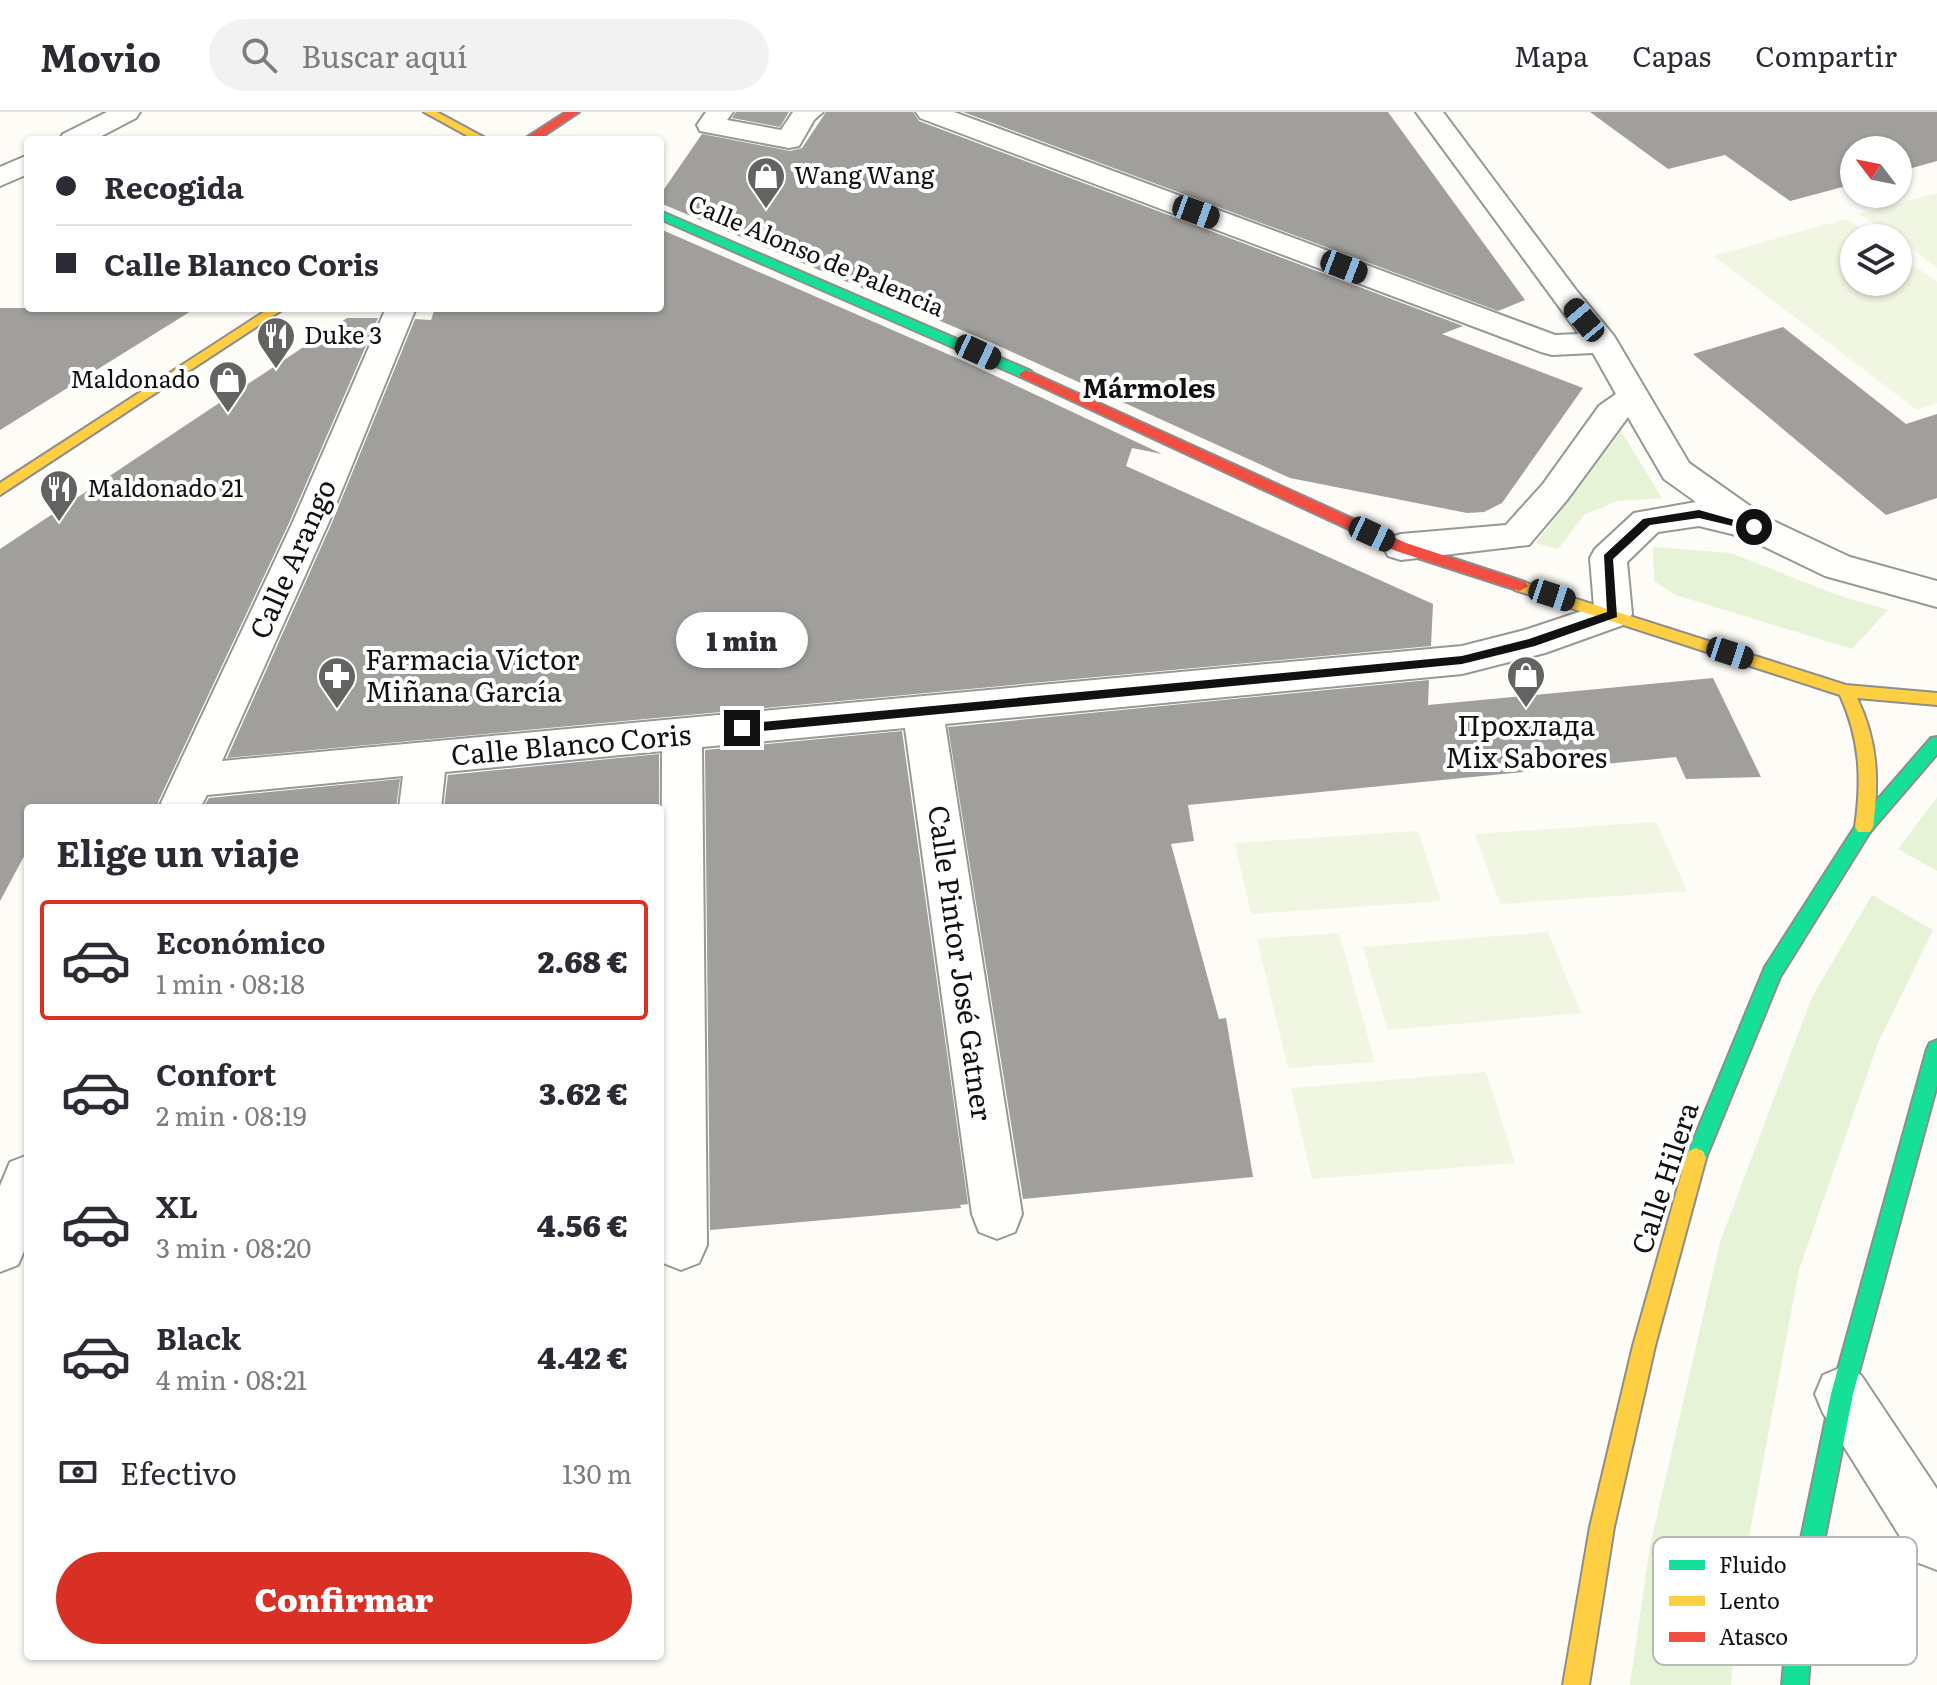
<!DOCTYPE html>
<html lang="es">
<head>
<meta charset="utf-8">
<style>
	body { margin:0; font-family:Literata,serif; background:#f2f2f3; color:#2b2b33; height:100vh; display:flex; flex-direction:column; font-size:30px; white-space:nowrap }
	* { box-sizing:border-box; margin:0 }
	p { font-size:26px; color:#7c7c81 }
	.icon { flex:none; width:44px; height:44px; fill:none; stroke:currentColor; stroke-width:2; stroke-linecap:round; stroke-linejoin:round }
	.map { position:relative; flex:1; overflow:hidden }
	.side { position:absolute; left:24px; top:692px; width:640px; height:856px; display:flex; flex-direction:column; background:#fff; border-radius:8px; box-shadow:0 2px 6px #0004 }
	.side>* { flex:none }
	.hud { position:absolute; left:24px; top:24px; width:640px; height:176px; border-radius:8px; box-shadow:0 2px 6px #0004; display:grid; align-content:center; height:176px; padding:0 32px; background:#fff }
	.needle { width:52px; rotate:302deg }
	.tools { position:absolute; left:1840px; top:24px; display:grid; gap:16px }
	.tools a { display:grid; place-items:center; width:72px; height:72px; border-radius:50%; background:#fff; box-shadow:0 2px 6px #0004; font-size:40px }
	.end { position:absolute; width:36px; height:36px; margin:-18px; border:10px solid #111; background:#fff; box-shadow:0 0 0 4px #fff }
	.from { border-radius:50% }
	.bubble { position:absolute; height:56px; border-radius:28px; background:#fff; box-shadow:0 2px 6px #0004; font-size:26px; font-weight:800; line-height:56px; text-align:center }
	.car { position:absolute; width:24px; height:48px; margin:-24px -12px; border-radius:10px; box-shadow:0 0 6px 2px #0007; background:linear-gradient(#222 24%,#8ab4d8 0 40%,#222 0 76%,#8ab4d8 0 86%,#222 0) }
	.hud b { display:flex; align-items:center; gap:28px; height:76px; font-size:30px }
	.hud b+b { border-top:2px solid #e1e1e2 }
	.hud i { width:20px; height:20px; background:#2b2b33 }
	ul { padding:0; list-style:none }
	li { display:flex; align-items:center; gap:24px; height:120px; margin:0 16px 12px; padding:0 16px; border:4px solid transparent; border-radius:8px }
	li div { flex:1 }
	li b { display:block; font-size:30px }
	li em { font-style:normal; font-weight:800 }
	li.selected { border-color:#d93025 }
	li>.icon { width:72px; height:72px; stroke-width:1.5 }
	h2 { padding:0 32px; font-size:36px; line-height:96px }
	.pay { display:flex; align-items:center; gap:20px; height:88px; padding:0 32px; font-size:30px }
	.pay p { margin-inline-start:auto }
	.button { display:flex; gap:16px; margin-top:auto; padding:16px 32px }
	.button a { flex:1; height:92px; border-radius:48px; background:#d93025; color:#fff; font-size:32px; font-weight:800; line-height:92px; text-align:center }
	header { display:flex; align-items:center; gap:48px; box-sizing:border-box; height:112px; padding:0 40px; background:#fff; border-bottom:2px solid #e1e1e2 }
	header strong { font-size:38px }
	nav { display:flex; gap:44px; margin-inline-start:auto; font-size:28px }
	.search { width:560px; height:72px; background:#f2f2f3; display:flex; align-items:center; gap:20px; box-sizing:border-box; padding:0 28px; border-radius:44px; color:#7c7c81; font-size:30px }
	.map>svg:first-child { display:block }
	.green { fill:#e7f3d7 }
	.pitch { fill:#f0f6e1 }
	.building { fill:#a19f9c }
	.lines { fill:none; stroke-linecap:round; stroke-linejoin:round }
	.street-casing { stroke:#979795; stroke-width:4 }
	.fast-casing { stroke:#8e8d8b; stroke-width:4 }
	.slow-casing { stroke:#8e8d8b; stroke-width:4 }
	.jam-casing { stroke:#8e8d8b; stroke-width:4 }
	.street { fill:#fffffe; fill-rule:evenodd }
	.fast { fill:#16e098; fill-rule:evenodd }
	.slow { fill:#ffcf43; fill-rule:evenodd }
	.jam { fill:#f24e42; fill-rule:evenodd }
	.route { fill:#111 }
	.labels { text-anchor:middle; stroke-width:8; stroke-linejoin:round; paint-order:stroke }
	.far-poi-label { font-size:24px; fill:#111; stroke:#fff; text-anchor:start }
	.far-street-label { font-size:24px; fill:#111; stroke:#fff }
	.far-quarter-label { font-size:26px; font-weight:bold; fill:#111; stroke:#fff }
	.street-label { font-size:28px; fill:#111; stroke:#fff }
	.poi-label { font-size:28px; fill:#111; stroke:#fff; text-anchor:start }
	.key { fill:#fff; stroke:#b8b8b8; stroke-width:2 }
	.key-label { font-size:22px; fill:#111 }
</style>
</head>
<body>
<header>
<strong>Movio</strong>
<div class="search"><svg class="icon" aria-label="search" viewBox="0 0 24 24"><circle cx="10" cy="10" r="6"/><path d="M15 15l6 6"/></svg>Buscar aquí</div>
<nav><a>Mapa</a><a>Capas</a><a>Compartir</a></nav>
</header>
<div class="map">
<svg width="1937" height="1573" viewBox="0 0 1937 1573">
	<rect width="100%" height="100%" fill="#fdfcf7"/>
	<g class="green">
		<path d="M1621,319L1662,386L1617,389L1584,403L1558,437L1536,431Z"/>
		<path d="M1653,435L1731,441L1834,482L1888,498L1852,537L1676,483L1654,469Z"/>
		<path d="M1937,685V759L1898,737Z"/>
		<path d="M1872,783L1933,818L1878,931L1799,1158L1739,1478L1731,1573H1630L1650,1434L1720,1130L1812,885Z"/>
	</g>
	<g class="pitch">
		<path d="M1937,81V156L1898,126L1859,102Z"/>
		<path d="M1846,107L1874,126H1854V170H1898V142L1937,170V291L1917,298L1714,144Z"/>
		<path d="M1656,710L1687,779L1500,792L1475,722Z"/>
		<path d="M1418,719L1441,789L1251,802L1235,731Z"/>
		<path d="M1548,820L1581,901L1388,918L1363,835Z"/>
		<path d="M1339,821L1375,950L1288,956L1257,827Z"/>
		<path d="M1486,960L1515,1051L1312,1067L1291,976Z"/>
	</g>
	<g class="building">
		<path d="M736,0H789L780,15L732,6Z"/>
		<path d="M826,0H913L919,9L1463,214L1442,222L1583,276L1502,391L1484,400L1467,401L1290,366L990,230L660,91V83L702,22L790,39L802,36Z"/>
		<path d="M963,0H1388L1525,188L1498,199Z"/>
		<path d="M1590,0H1937V49L1898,60V38H1854V72L1790,89L1725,43L1668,57Z"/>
		<path d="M660,117L966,250L1162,342L1132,336L1126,354L1433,492L1431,534L227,646L331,413L415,207L431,208L435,196H660Z"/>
		<path d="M0,196H196L0,318Z"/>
		<path d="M347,206H378L289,411L158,690L160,696H28V737L0,789V437Z"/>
		<path d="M1783,215L1906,312L1937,302V386L1886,403L1693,242Z"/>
		<path d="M1713,566L1761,665L1686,667L1676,645L1188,693L1194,729L1171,732L1219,907L1226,906L1253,1065L1023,1087L948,615L1429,568L1428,593Z"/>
		<path d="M902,619L968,1092L960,1093L961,1096L710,1118L705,638Z"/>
		<path d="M659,642V696H444L448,663Z"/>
		<path d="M400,667L396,696H203L209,686Z"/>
	</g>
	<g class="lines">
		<g class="street-casing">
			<g id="street">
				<path d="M107,0H140L136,6L94,28H59L63,22Z"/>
				<path d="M706,0H733L727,8L781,18L793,0H823L814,8L799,34L789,36L700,19L697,13Z"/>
				<path d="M916,0H954L1555,223L1579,222L1416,0H1443L1576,178L1614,224L1689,351L1767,406L1850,445L1937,469V495L1825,464L1744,425L1699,414L1658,420L1627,450L1632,502L1626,512L1545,541L1462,562L945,612L1022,1102L1015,1120L997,1127L979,1120L972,1102L905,616L702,635L707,1133L699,1151L681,1158L663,1151L660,1144L662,639L445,660L441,696H399L403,664L207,683L200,696H164L161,691L292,412L386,196H416L328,412L222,649L1462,534L1525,518L1594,495L1590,446L1595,437L1634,401L1696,390L1664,367L1628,305L1567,388L1529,433L1401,448L1388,444L1383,435L1388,426L1401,422L1506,413L1543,372L1599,294L1616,282L1593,241L1552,243L1541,240L920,6Z"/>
				<path d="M28,43V62L0,74V55Z"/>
				<path d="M28,1043V1130L18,1153L0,1160V1074L10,1050Z"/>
				<path d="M1842,1255L1861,1263L1937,1377V1458L1916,1450L1823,1301L1815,1282L1823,1263Z"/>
			</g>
		</g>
		<g class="fast-casing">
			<g id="fast">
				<path d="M660,99L1031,259L1033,262L1031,265H1021L660,107Z"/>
				<path d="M1937,625V642L1870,720L1780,865L1703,1053L1696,1056L1689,1053L1686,1046L1765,855L1858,710L1931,626Z"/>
				<path d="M1937,928V973L1853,1282L1815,1475L1808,1573H1782L1791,1475L1831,1282L1927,937L1930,931Z"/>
			</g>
		</g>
		<g class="slow-casing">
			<g id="slow">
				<path d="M424,0H437L489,28H475Z"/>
				<path d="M270,196H285L0,383V371Z"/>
				<path d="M1520,469L1846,573L1937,581V593L1857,586C1878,629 1879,669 1873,715L1870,720H1858L1855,715C1862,667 1860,627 1840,583L1515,478V470Z"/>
				<path d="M1696,1036L1703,1039L1706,1046L1655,1234L1614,1415L1589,1573H1563L1590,1415L1633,1234L1686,1046L1689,1039Z"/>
			</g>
		</g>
		<g class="jam-casing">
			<g id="jam">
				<path d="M566,0H579L537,28H523Z"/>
				<path d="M1026,258L1406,431L1525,470L1528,474L1520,479L1396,439L1021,265L1019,262Z"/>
			</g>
		</g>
		<use href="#street" class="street"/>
		<use href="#fast" class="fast"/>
		<use href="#slow" class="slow"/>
		<use href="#jam" class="jam"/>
	</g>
	<path class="route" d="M1699,398L1759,415L1754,419L1699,406L1650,413L1613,447L1617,505L1535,534L1462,552L742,621L736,616L742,612L1462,544L1529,527L1607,500L1604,443L1643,407Z"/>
	<defs>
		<g id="shop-pin" transform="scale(2)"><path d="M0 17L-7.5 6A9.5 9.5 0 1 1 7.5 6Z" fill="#646362" stroke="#fff"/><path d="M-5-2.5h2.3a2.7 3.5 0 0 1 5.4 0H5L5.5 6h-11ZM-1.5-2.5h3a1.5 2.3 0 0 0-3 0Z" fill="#fff"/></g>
		<g id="restaurant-pin" transform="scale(2)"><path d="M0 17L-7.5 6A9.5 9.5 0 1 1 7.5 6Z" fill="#646362" stroke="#fff"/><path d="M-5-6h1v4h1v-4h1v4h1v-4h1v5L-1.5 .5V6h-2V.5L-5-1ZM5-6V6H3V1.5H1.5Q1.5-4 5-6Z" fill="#fff"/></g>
		<g id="pharmacy-pin" transform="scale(2)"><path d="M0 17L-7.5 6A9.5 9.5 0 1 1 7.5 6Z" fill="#646362" stroke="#fff"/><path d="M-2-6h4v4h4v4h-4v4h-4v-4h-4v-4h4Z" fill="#fff"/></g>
	</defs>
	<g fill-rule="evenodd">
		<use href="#shop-pin" x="766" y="64"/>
		<use href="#restaurant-pin" x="276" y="224"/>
		<use href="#shop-pin" x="228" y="268"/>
		<use href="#restaurant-pin" x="59" y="377"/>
		<use href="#shop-pin" x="1526" y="563"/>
		<use href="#pharmacy-pin" x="337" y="564"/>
	</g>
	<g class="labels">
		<g class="far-poi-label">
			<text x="794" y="72">Wang Wang</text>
			<text x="304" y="232">Duke 3</text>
			<text x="200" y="276" text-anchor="end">Maldonado</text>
			<text x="87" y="385">Maldonado 21</text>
		</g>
		<g class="far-street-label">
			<text transform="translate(816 144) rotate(23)" y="8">Calle Alonso de Palencia</text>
		</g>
		<g class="far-quarter-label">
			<text x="1149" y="286">Mármoles</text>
		</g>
		<g class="street-label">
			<text transform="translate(293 447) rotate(-66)" y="10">Calle Arango</text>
			<text transform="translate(571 633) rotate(-5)" y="10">Calle Blanco Coris</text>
			<text transform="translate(960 851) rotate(82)" y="10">Calle Pintor José Gatner</text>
			<text transform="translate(1665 1066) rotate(-72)" y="10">Calle Hilera</text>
		</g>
		<g class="poi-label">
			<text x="365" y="558">Farmacia Víctor<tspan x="365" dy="32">Miñana García</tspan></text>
			<text x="1526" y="624" text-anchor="middle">Прохлада<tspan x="1526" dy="32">Mix Sabores</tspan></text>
		</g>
	</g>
	<rect x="1653" y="1425" width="264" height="128" rx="12" class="key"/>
	<rect x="1669" y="1448" width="36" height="10" fill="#16e098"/>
	<rect x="1669" y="1484" width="36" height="10" fill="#ffcf43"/>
	<rect x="1669" y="1520" width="36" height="10" fill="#f24e42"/>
	<g class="key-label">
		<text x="1719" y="1461">Fluido</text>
		<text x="1719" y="1497">Lento</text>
		<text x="1719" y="1533">Atasco</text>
	</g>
</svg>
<div class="tools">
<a><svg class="needle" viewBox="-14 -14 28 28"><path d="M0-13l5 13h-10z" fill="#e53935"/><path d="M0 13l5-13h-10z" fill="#7c7c81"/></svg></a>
<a><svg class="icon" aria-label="layers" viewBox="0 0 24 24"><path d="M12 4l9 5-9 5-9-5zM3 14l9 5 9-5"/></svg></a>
</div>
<i class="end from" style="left:1754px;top:415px"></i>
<i class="end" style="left:742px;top:616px"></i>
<div class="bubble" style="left:676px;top:500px;width:132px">1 min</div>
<i class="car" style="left:1196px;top:100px;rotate:110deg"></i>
<i class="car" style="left:1344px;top:155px;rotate:111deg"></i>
<i class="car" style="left:1584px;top:208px;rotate:320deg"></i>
<i class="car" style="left:978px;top:240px;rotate:115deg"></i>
<i class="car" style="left:1372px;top:422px;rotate:115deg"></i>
<i class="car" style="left:1552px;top:483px;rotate:108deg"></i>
<i class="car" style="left:1730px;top:541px;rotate:108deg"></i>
<div class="hud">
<b><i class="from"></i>Recogida</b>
<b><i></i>Calle Blanco Coris</b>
</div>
<section class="side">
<h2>Elige un viaje</h2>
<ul>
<li class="selected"><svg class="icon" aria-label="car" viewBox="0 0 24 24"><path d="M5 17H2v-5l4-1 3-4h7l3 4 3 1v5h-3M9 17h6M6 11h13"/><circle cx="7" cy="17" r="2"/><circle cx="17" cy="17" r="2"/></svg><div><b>Económico</b><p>1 min · 08:18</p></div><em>2.68 €</em></li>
<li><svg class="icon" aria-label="car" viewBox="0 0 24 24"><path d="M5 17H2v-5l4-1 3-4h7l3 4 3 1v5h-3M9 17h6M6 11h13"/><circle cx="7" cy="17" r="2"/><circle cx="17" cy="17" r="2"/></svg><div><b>Confort</b><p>2 min · 08:19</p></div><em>3.62 €</em></li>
<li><svg class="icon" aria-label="car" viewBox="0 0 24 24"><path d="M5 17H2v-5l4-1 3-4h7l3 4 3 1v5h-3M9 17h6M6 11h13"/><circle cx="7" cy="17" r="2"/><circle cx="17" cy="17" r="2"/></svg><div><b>XL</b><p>3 min · 08:20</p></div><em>4.56 €</em></li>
<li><svg class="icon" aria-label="car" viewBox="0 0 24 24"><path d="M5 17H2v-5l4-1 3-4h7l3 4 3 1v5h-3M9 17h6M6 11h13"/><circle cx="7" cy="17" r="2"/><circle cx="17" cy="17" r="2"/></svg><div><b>Black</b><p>4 min · 08:21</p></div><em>4.42 €</em></li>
</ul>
<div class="pay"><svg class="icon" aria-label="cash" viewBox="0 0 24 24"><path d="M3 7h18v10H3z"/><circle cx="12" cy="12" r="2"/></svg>Efectivo<p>130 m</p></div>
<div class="button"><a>Confirmar</a></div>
</section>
</div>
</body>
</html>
